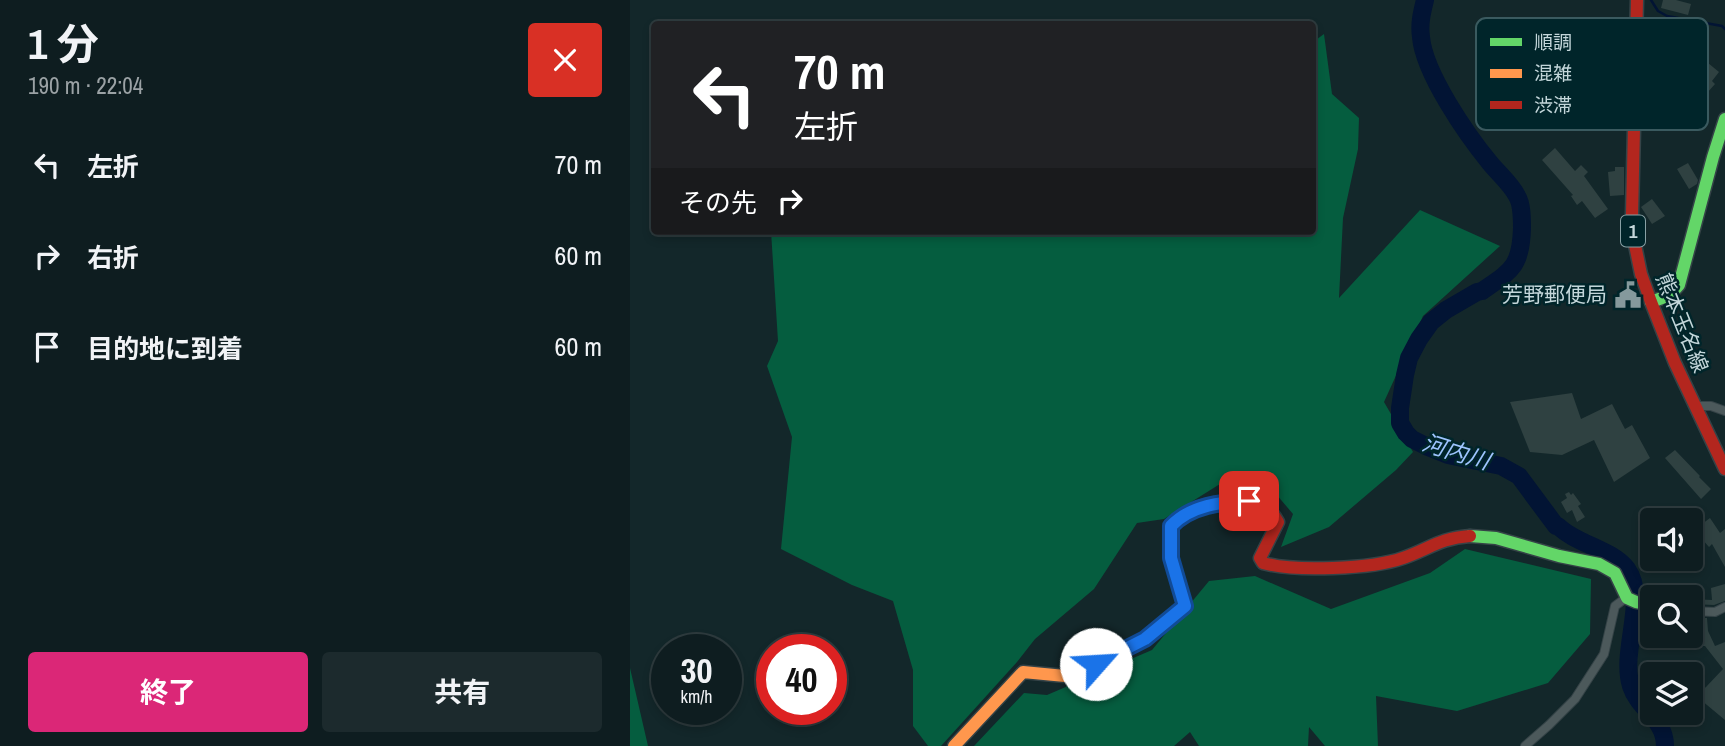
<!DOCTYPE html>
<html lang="ja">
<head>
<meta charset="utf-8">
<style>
	:root { --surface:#0e1d20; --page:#1c2a2d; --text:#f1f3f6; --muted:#9ba2a5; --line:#2e3b3e; --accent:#db2777 }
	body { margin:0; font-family:"Archivo Narrow","Noto Sans JP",sans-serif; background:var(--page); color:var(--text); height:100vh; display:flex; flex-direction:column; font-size:26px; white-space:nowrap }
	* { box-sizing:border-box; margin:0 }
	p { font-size:23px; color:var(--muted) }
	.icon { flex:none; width:38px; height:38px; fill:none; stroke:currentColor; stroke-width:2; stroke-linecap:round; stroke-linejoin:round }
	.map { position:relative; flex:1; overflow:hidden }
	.drawer { display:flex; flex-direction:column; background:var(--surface); width:630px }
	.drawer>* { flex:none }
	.guide { position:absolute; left:21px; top:21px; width:665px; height:214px; border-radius:7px; box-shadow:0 4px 10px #0003,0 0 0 2px var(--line); background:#202124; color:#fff; overflow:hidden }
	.fabs { position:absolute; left:1010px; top:508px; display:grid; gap:14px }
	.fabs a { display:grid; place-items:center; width:63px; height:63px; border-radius:7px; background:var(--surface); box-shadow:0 4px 10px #0003,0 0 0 2px var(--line); font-size:35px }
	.speed { position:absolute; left:21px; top:634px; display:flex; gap:14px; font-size:35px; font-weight:700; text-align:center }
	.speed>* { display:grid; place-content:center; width:91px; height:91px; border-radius:50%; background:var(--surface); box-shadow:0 4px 10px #0003,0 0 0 2px var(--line); line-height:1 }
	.speed small { font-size:18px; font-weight:400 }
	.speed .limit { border:10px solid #d22; background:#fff; color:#111 }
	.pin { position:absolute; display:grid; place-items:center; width:60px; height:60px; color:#fff; margin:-30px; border-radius:14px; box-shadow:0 4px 10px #0006 }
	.me { position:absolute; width:77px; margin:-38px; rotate:64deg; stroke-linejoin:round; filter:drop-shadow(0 0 5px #0008) }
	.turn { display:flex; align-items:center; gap:24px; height:147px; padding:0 28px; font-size:32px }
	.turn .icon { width:91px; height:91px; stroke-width:2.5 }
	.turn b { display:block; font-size:49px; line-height:60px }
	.then { display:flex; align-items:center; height:66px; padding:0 28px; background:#0003; gap:14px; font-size:26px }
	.round { display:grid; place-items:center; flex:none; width:74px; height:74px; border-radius:7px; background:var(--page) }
	.headline { display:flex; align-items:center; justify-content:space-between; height:119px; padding:0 28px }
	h1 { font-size:42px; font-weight:700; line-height:52px }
	.button { display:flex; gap:14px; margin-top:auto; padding:14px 28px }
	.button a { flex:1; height:80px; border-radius:7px; background:var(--accent); color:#fff; font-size:28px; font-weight:700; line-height:80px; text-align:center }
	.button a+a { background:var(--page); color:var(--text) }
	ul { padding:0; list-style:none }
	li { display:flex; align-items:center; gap:21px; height:91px; padding:0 28px }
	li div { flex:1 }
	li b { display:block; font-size:26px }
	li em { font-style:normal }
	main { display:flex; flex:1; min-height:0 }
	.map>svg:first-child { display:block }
	.forest { fill:#055d3f }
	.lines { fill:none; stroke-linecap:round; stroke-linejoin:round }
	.stream { stroke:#021434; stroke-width:2.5 }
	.river { stroke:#021434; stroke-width:18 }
	.building { fill:#2f4141 }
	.street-casing { stroke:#354347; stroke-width:10 }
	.fast-casing { stroke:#354347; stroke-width:15 }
	.slow-casing { stroke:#354347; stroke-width:15 }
	.jam-casing { stroke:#354347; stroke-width:15 }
	.street { stroke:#4c595b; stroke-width:8 }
	.fast { stroke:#63d668; stroke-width:12 }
	.slow { stroke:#ff974d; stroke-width:12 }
	.jam { stroke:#b3261e; stroke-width:12 }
	.route-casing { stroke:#114b97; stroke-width:18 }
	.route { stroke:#1a73e8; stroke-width:12 }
	.labels { text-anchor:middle; stroke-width:5; stroke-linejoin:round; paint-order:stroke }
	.shield { fill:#00252a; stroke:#88a1a5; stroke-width:2 }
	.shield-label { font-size:19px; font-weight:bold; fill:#c3d6da }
	.poi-label { font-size:21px; fill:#c3d6da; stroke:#00252a; text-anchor:end }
	.street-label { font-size:21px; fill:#c3d6da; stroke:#00252a }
	.water-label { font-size:23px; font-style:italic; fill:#9ec4fe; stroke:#00252a }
	.key { fill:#00252a; stroke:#3a5a5f; stroke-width:2 }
	.key-label { font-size:19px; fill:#c3d6da }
</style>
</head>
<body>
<main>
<section class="drawer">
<div class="headline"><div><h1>1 分</h1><p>190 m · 22:04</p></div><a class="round" style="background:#d93025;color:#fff"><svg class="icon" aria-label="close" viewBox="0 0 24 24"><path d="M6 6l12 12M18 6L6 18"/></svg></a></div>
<ul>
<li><svg class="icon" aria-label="left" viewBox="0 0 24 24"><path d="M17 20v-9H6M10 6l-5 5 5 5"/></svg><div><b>左折</b></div><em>70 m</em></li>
<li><svg class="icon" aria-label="right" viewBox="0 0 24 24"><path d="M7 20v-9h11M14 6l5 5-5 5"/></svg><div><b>右折</b></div><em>60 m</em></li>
<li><svg class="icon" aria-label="arrive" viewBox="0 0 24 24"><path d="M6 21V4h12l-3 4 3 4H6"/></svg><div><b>目的地に到着</b></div><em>60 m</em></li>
</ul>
<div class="button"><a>終了</a><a>共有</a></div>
</section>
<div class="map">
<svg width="1095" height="746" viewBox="0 0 1095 746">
	<rect width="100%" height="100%" fill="#13272a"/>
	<g class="forest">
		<path d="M694,34L702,94L729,118L728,149L713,218L709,298L790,210L870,246L793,316L754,402L783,452L766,470L699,527L651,547L663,514L640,487L590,484L534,519L507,523L464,589L405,639L387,662L311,746H298L283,726V670L263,601L222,585L151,549L162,437L137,366L148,341L141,231H682L683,42Z"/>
		<path d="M835,549L961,579L960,634L918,683L827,711L746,696L748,746H695L679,727L678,746H569L560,732L544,746H344L394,693L417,695L522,650L579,581L625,576L701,609L800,573Z"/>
		<path d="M0,668L18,746H0Z"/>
	</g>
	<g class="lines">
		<path class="stream" d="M1021,0L1028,11L1037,16L1092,26L1095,29"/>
		<path class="river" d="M795,0C792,12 789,24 791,37C794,73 837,135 860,163C869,174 881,184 887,196C892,204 892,219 892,228C891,267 881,271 852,291L847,292L816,310L801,322L789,339L779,358L775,375L770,408V423L776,433L782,439L798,447L818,455L871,466L889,476L926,526H928C946,544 982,549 997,569C1018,598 990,651 1001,686C1009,711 1035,718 1035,746"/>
	</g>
	<g class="building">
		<path d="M1033,0H1046L1061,4L1058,15L1031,8Z"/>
		<path d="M1050,40L1089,72L1082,81L1085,84L1077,93L1072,89L1055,110L1041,98L1060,74L1037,55Z"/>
		<path d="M925,148L945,171L951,165L958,172L954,176L978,209L965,218L952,201L947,205L941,196L943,195L912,160Z"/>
		<path d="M1058,163L1068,180L1067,184L1059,189L1047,169Z"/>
		<path d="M985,167H994V195L980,196L978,172L985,171Z"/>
		<path d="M1022,199L1035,216L1022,224L1011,207Z"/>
		<path d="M942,393L951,419L982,404L995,429L1002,425L1020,458L984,482L964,440L932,455L900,452L880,402Z"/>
		<path d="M1045,450L1070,476L1069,477L1081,489L1071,499L1035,458Z"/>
		<path d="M939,492L941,495L943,493L951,504L948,506L955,517L947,522L942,510L937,513L931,502L937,498L935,494Z"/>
		<path d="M1080,518L1090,533L1095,529V567L1082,544L1079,547L1064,530Z"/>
		<path d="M1095,584V601L1084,605L1061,604V599L1082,600L1081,588Z"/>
		<path d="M1062,618H1077L1078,631L1085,646L1095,642V720L1065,695L1076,687L1093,669L1075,646H1073L1069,632L1060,633Z"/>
	</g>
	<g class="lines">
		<defs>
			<g id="street">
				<path d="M1065,406H1081L1095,411"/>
				<path d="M1060,611L1085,612L1095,607"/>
				<path d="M895,746L919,725L945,699L974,654L985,606L997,597"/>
			</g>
			<g id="fast">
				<path d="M1021,302L1040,295L1049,285L1083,157L1095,119"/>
				<path d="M840,536L866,538L929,556L969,564L985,573L997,598L1006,602L1022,605"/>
			</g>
			<path id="slow" d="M324,746L393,672L435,676L466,664L515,639L555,606L541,558V526C561,505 586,501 614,501"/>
			<g id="jam">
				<path d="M1007,0L1002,214L1005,245L1011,274L1021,302L1045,363L1095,469"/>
				<path d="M614,501C631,502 640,507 648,522L630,558L633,563C664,572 742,569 773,558C799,549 810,538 840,536"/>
			</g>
		</defs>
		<use href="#street" class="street-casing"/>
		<use href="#fast" class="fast-casing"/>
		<use href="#slow" class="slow-casing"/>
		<use href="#jam" class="jam-casing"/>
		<use href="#street" class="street"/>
		<use href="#fast" class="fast"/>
		<use href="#slow" class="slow"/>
		<use href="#jam" class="jam"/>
	</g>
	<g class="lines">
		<defs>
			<path id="route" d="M466,664L515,639L555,606L541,558V526C561,505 591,502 619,501"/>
		</defs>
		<use href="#route" class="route-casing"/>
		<use href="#route" class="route"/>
	</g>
	<defs>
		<symbol id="civic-bare" viewBox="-9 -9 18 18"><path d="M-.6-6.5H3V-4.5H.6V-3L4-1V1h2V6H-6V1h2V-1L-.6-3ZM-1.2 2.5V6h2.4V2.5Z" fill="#85999c" stroke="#00252a" stroke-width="2.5" paint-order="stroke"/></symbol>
	</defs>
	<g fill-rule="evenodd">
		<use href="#civic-bare" x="979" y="276" width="38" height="38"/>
	</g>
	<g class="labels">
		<rect class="shield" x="991" y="215.5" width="24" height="31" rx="5"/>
		<g class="shield-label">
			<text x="1003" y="238">1</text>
		</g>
		<g class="poi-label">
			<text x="977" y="302">芳野郵便局</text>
		</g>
		<g class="street-label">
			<text transform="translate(1052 323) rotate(68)" y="7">熊本玉名線</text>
		</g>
		<g class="water-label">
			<text transform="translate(826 452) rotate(17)" y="8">河内川</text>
		</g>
	</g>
	<rect x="846" y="18" width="232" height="112" rx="10" class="key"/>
	<rect x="860" y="38" width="32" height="8" fill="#63d668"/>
	<rect x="860" y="69" width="32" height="9" fill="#ff974d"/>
	<rect x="860" y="101" width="32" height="8" fill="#b3261e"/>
	<g class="key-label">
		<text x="904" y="49">順調</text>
		<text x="904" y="80">混雑</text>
		<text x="904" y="112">渋滞</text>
	</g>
</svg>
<div class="fabs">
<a><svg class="icon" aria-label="sound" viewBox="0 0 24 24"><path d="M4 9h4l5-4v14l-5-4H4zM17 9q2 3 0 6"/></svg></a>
<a><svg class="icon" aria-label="search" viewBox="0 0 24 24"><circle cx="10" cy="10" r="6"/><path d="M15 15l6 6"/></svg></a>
<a><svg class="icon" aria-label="layers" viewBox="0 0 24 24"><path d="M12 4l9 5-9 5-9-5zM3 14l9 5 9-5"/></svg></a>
</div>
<div class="speed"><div>30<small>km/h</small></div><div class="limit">40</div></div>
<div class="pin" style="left:619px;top:501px;background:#d93025"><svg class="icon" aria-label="arrive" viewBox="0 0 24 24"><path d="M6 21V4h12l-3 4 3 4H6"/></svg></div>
<svg class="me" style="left:466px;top:664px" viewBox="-20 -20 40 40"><circle r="19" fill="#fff"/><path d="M0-13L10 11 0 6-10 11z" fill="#1a73e8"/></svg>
<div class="guide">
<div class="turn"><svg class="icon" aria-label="left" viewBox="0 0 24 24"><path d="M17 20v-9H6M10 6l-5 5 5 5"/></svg><div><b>70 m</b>左折</div></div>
<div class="then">その先<svg class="icon" aria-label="right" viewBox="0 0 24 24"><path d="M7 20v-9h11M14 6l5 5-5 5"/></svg></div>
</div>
</div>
</main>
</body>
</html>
